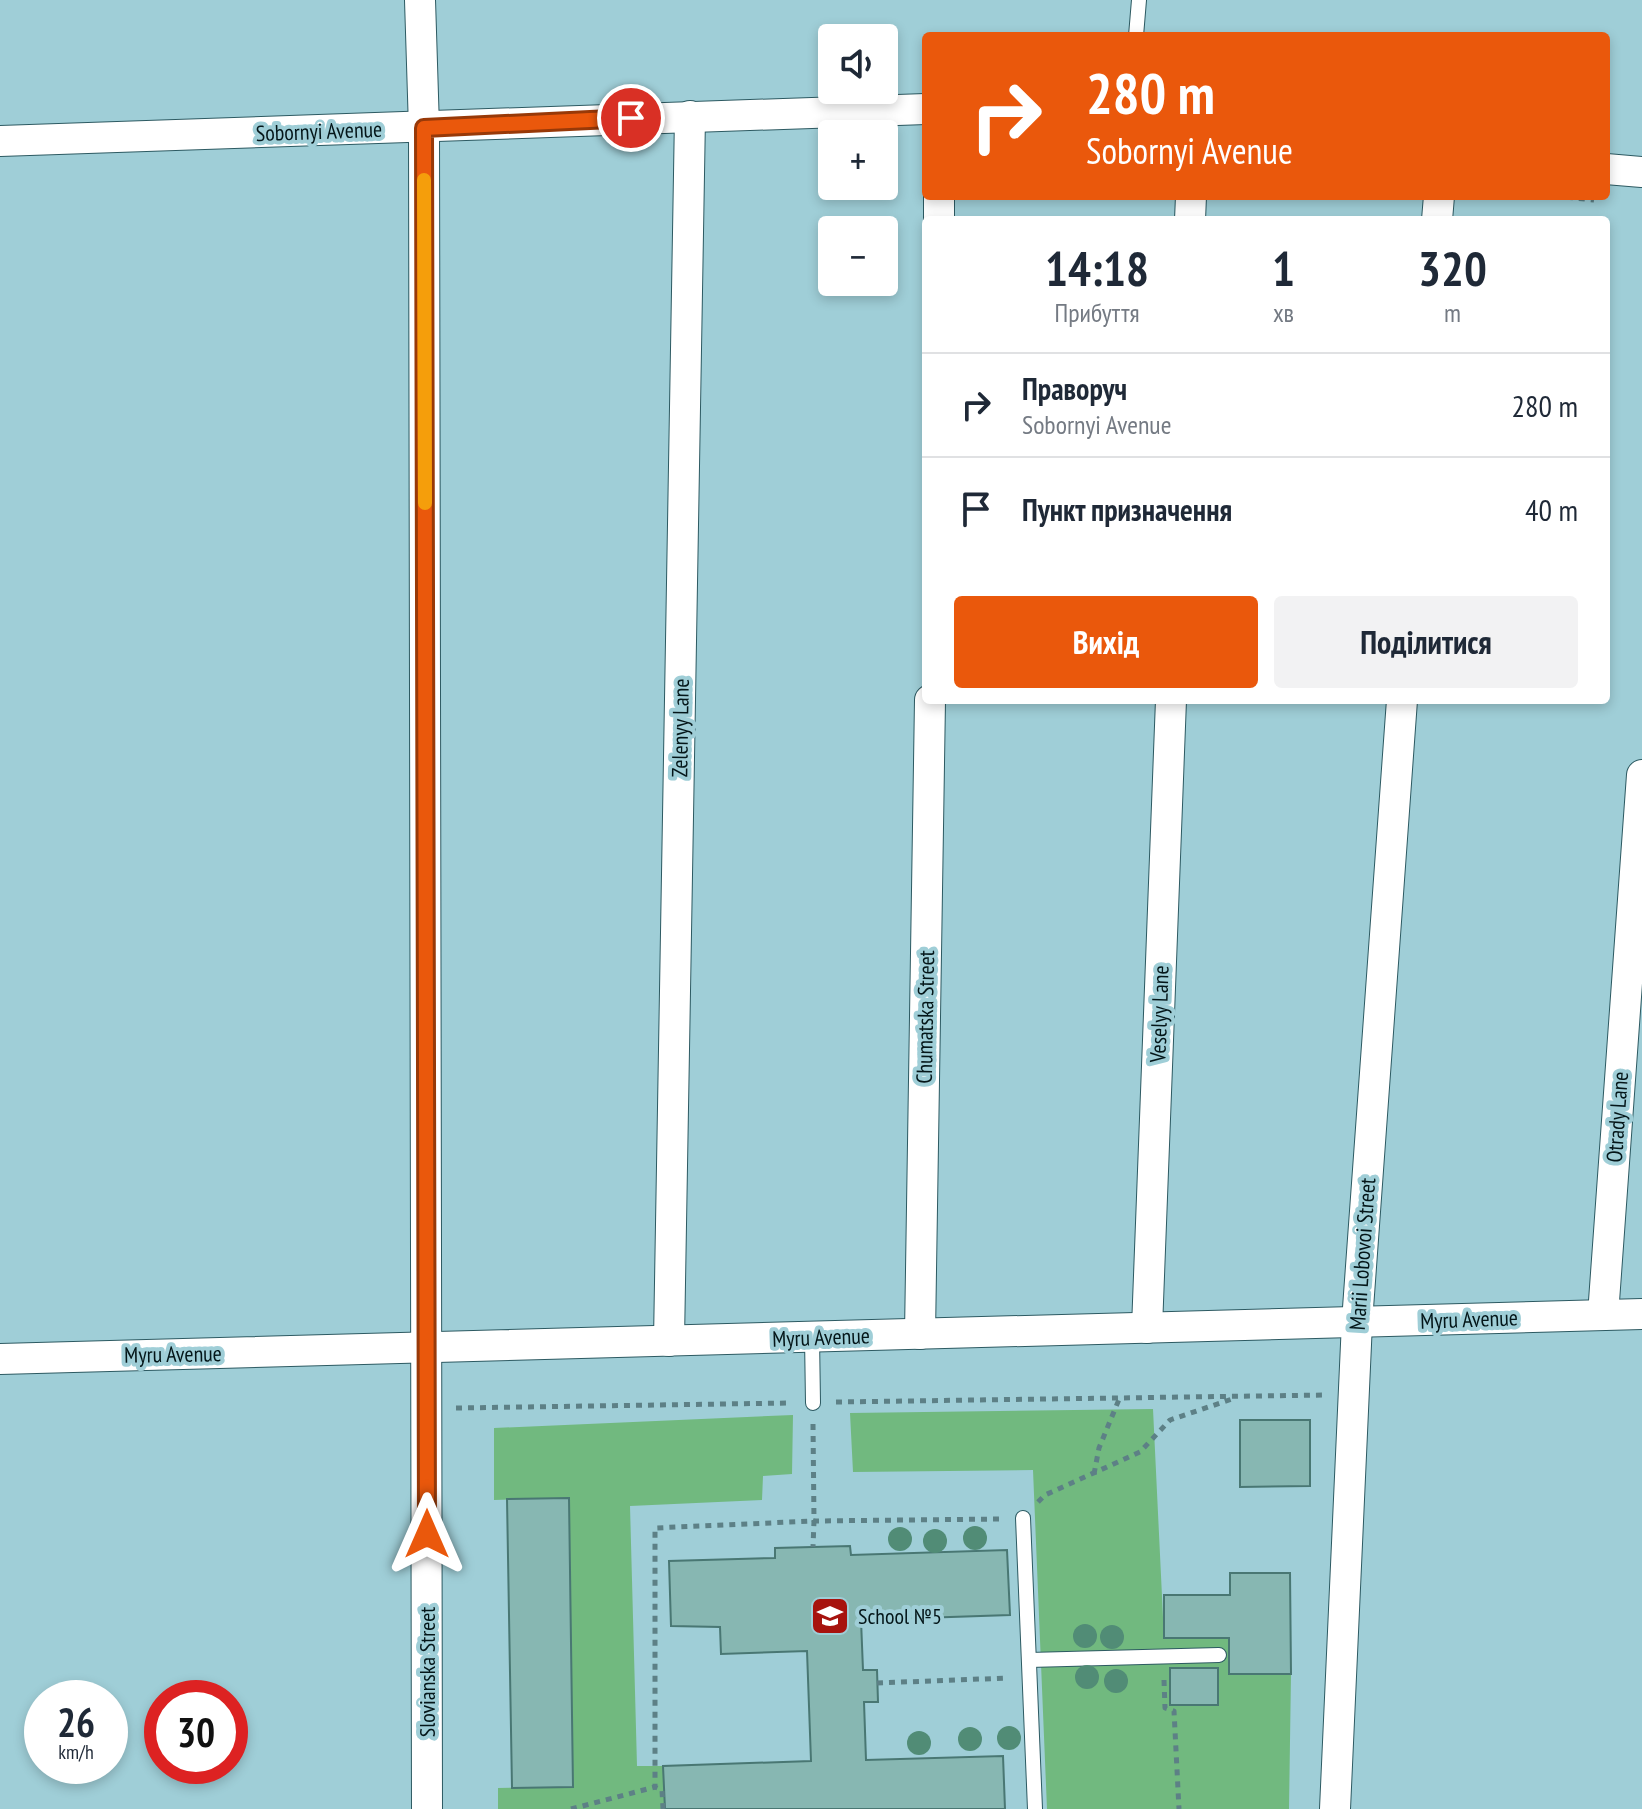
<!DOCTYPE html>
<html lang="uk">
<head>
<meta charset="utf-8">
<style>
	:root { --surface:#fff; --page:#f2f2f3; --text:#1f2937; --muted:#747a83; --line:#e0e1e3; --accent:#ea580c }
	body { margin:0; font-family:"PT Sans Narrow",sans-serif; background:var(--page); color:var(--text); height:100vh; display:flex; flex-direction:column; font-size:30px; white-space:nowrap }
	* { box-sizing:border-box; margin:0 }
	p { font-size:26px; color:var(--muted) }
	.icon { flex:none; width:44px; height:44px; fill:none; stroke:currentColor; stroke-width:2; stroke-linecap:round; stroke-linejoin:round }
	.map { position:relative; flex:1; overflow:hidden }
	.panel { position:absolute; left:922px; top:216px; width:688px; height:488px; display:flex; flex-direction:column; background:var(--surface); border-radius:8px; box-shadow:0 4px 12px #0003 }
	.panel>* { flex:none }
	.banner { position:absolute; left:922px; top:32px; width:688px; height:168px; border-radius:8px; box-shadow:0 4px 12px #0003; background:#ea580c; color:#fff; overflow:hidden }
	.tools { position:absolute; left:818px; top:24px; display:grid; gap:16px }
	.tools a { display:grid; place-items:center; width:80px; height:80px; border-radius:8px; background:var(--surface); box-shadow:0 4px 12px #0003; font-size:40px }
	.speed { position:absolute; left:24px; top:1680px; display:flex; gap:16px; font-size:40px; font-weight:700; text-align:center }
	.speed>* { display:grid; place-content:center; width:104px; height:104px; border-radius:50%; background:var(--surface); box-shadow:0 4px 12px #0003; line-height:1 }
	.speed small { font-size:20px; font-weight:400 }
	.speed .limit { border:12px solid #d22; background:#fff; color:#111 }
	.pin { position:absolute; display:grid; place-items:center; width:68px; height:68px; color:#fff; margin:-34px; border:4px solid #fff; border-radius:50%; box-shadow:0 2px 8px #0007 }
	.me { position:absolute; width:88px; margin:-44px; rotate:0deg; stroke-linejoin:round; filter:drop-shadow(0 0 6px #0008) }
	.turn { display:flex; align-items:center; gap:28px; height:168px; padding:0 32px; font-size:36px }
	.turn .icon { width:104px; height:104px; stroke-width:2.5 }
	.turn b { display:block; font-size:56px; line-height:68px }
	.eta { display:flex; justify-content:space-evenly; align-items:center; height:136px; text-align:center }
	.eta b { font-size:48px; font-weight:600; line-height:56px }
	.primary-button { display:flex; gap:16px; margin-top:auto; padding:16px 32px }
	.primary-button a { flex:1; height:92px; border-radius:8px; background:var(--accent); color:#fff; font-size:32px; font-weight:600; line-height:92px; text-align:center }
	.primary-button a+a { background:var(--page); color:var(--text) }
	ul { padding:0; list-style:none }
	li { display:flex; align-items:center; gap:24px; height:104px; padding:0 32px; border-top:2px solid var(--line) }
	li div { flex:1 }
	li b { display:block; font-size:30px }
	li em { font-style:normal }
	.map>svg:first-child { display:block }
	.green { fill:#71b97f }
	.building { fill:#87b7b2; stroke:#497773; stroke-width:2 }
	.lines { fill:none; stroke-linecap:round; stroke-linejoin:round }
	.service-casing { stroke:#2d5a62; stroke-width:16 }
	.minor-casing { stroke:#2d5a62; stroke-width:32 }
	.path { stroke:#5d8086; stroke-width:5; stroke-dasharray:6 6; stroke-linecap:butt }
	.service { stroke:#fff; stroke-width:14 }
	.minor { stroke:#fff; stroke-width:30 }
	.tree { fill:#518c76 }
	.route-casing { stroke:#983908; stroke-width:20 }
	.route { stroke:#ea580c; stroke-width:14 }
	.slow { stroke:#f59e0b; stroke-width:14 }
	.labels { text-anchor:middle; stroke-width:8; stroke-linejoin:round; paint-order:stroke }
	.street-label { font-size:22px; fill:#041619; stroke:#9fced7 }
	.poi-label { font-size:22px; fill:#041619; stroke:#9fced7; text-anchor:start }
</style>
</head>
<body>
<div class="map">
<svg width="1642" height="1809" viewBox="0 0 1642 1809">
	<rect width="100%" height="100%" fill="#9fced7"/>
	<g class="green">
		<path d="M1153,1409L1164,1638H1229V1674H1291L1289,1809H1047L1033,1470L853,1472L850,1413Z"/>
		<path d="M793,1415L792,1474L763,1476L762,1500L630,1506L637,1766H663L665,1809H498V1788L573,1787L568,1498L494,1500V1428Z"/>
	</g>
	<g class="building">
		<path d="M1240,1420H1310V1486L1240,1487Z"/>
		<path d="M569,1498L573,1787L512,1788L507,1499Z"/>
		<path d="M850,1546L851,1555L1007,1550L1010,1615L861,1620L863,1670H877L878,1702H864L866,1760L1003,1756L1005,1809H665L663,1766L811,1761L807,1651L721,1654L720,1627L671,1626L669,1561L775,1558V1548Z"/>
		<path d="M1230,1573H1290L1291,1674H1229V1638H1164V1595H1230Z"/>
		<rect x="1170" y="1668" width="48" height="37"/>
	</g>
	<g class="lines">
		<defs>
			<g id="service">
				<path d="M1136,36L1139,0"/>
				<path d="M812,1337L813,1403"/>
				<path d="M1023,1518L1035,1809"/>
				<path d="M1029,1660L1219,1655"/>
			</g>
			<g id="minor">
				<path d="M420,0L424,128L427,1809"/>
				<path d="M0,141L926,109"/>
				<path d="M1606,169L1642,172"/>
				<path d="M939,220V196"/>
				<path d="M1190,220L1191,196"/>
				<path d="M1437,220L1439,196"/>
				<path d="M1603,1315L1642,775"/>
				<path d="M1147,1328L1171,700"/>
				<path d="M920,1334L930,700"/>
				<path d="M669,1341L690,116"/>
				<path d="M0,1359L1642,1314"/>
				<path d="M1335,1809L1357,1322L1402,700"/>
			</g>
		</defs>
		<use href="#service" class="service-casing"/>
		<use href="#minor" class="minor-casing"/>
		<g class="path">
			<path d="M1555,196L1594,200"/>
			<path d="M836,1402L1326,1395"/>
			<path d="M456,1408L790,1403"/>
			<path d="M813,1424L814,1521L1000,1519"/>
			<path d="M1094,1474L1099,1448L1120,1397"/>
			<path d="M1038,1502L1045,1495L1140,1452L1170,1420L1235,1398"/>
			<path d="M1164,1680L1165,1708L1174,1711L1179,1809"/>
			<path d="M877,1683L1008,1678"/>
			<path d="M571,1809L655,1787"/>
			<path d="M663,1809L662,1790L655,1787V1528L814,1521L813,1547"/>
		</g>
		<use href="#service" class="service"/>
		<use href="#minor" class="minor"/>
	</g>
	<g class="tree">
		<circle cx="975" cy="1538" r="12"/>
		<circle cx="900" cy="1539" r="12"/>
		<circle cx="935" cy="1541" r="12"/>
		<circle cx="1085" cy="1636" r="12"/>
		<circle cx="1112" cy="1637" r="12"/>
		<circle cx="1087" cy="1677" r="12"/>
		<circle cx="1116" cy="1681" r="12"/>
		<circle cx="1009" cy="1738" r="12"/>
		<circle cx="970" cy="1739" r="12"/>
		<circle cx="919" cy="1743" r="12"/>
	</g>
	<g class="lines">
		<defs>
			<path id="route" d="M427,1534L424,128L631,118"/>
		</defs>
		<use href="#route" class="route-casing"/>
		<use href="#route" class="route"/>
		<path class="slow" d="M424,180L425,503"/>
	</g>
	<defs>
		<symbol id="school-square" viewBox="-11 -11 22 22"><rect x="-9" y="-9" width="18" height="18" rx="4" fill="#a7130e" stroke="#9fced7"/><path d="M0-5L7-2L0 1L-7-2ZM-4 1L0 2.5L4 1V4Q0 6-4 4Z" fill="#fff"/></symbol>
	</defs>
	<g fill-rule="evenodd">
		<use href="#school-square" x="808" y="1594" width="44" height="44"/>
	</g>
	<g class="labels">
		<g class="street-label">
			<text transform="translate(319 131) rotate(-2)" y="8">Sobornyi Avenue</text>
			<text transform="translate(680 728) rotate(-89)" y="8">Zelenyy Lane</text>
			<text transform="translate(1159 1014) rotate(-88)" y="8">Veselyy Lane</text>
			<text transform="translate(925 1017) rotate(-89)" y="8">Chumatska Street</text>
			<text transform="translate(1617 1117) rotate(-86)" y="8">Otrady Lane</text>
			<text transform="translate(1362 1254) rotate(-86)" y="8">Marii Lobovoi Street</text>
			<text transform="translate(1469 1319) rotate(-2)" y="8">Myru Avenue</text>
			<text transform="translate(821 1337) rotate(-2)" y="8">Myru Avenue</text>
			<text transform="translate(173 1354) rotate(-1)" y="8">Myru Avenue</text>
			<text transform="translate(427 1672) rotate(-90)" y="8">Slovianska Street</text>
		</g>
		<g class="poi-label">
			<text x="858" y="1624">School №5</text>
		</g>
	</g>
</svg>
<div class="tools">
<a><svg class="icon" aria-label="sound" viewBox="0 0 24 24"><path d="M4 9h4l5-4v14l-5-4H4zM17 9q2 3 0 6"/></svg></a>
<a>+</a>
<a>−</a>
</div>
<div class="speed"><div>26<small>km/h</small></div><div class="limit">30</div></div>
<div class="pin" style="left:631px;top:118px;background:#d93025"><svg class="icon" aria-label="arrive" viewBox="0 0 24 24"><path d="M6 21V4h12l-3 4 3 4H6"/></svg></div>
<svg class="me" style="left:427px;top:1534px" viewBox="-20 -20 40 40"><path d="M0-17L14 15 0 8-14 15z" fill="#ea580c" stroke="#fff" stroke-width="4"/></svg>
<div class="banner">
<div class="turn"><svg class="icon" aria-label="right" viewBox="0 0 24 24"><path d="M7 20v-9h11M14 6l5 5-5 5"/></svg><div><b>280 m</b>Sobornyi Avenue</div></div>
</div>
<section class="panel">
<div class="eta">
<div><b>14:18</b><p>Прибуття</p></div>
<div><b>1</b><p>хв</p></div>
<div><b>320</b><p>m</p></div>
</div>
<ul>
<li><svg class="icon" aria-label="right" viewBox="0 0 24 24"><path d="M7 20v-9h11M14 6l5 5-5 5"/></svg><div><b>Праворуч</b><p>Sobornyi Avenue</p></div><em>280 m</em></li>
<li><svg class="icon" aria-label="arrive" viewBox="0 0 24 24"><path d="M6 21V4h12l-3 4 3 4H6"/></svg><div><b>Пункт призначення</b></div><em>40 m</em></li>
</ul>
<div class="primary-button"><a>Вихід</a><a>Поділитися</a></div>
</section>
</div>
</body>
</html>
